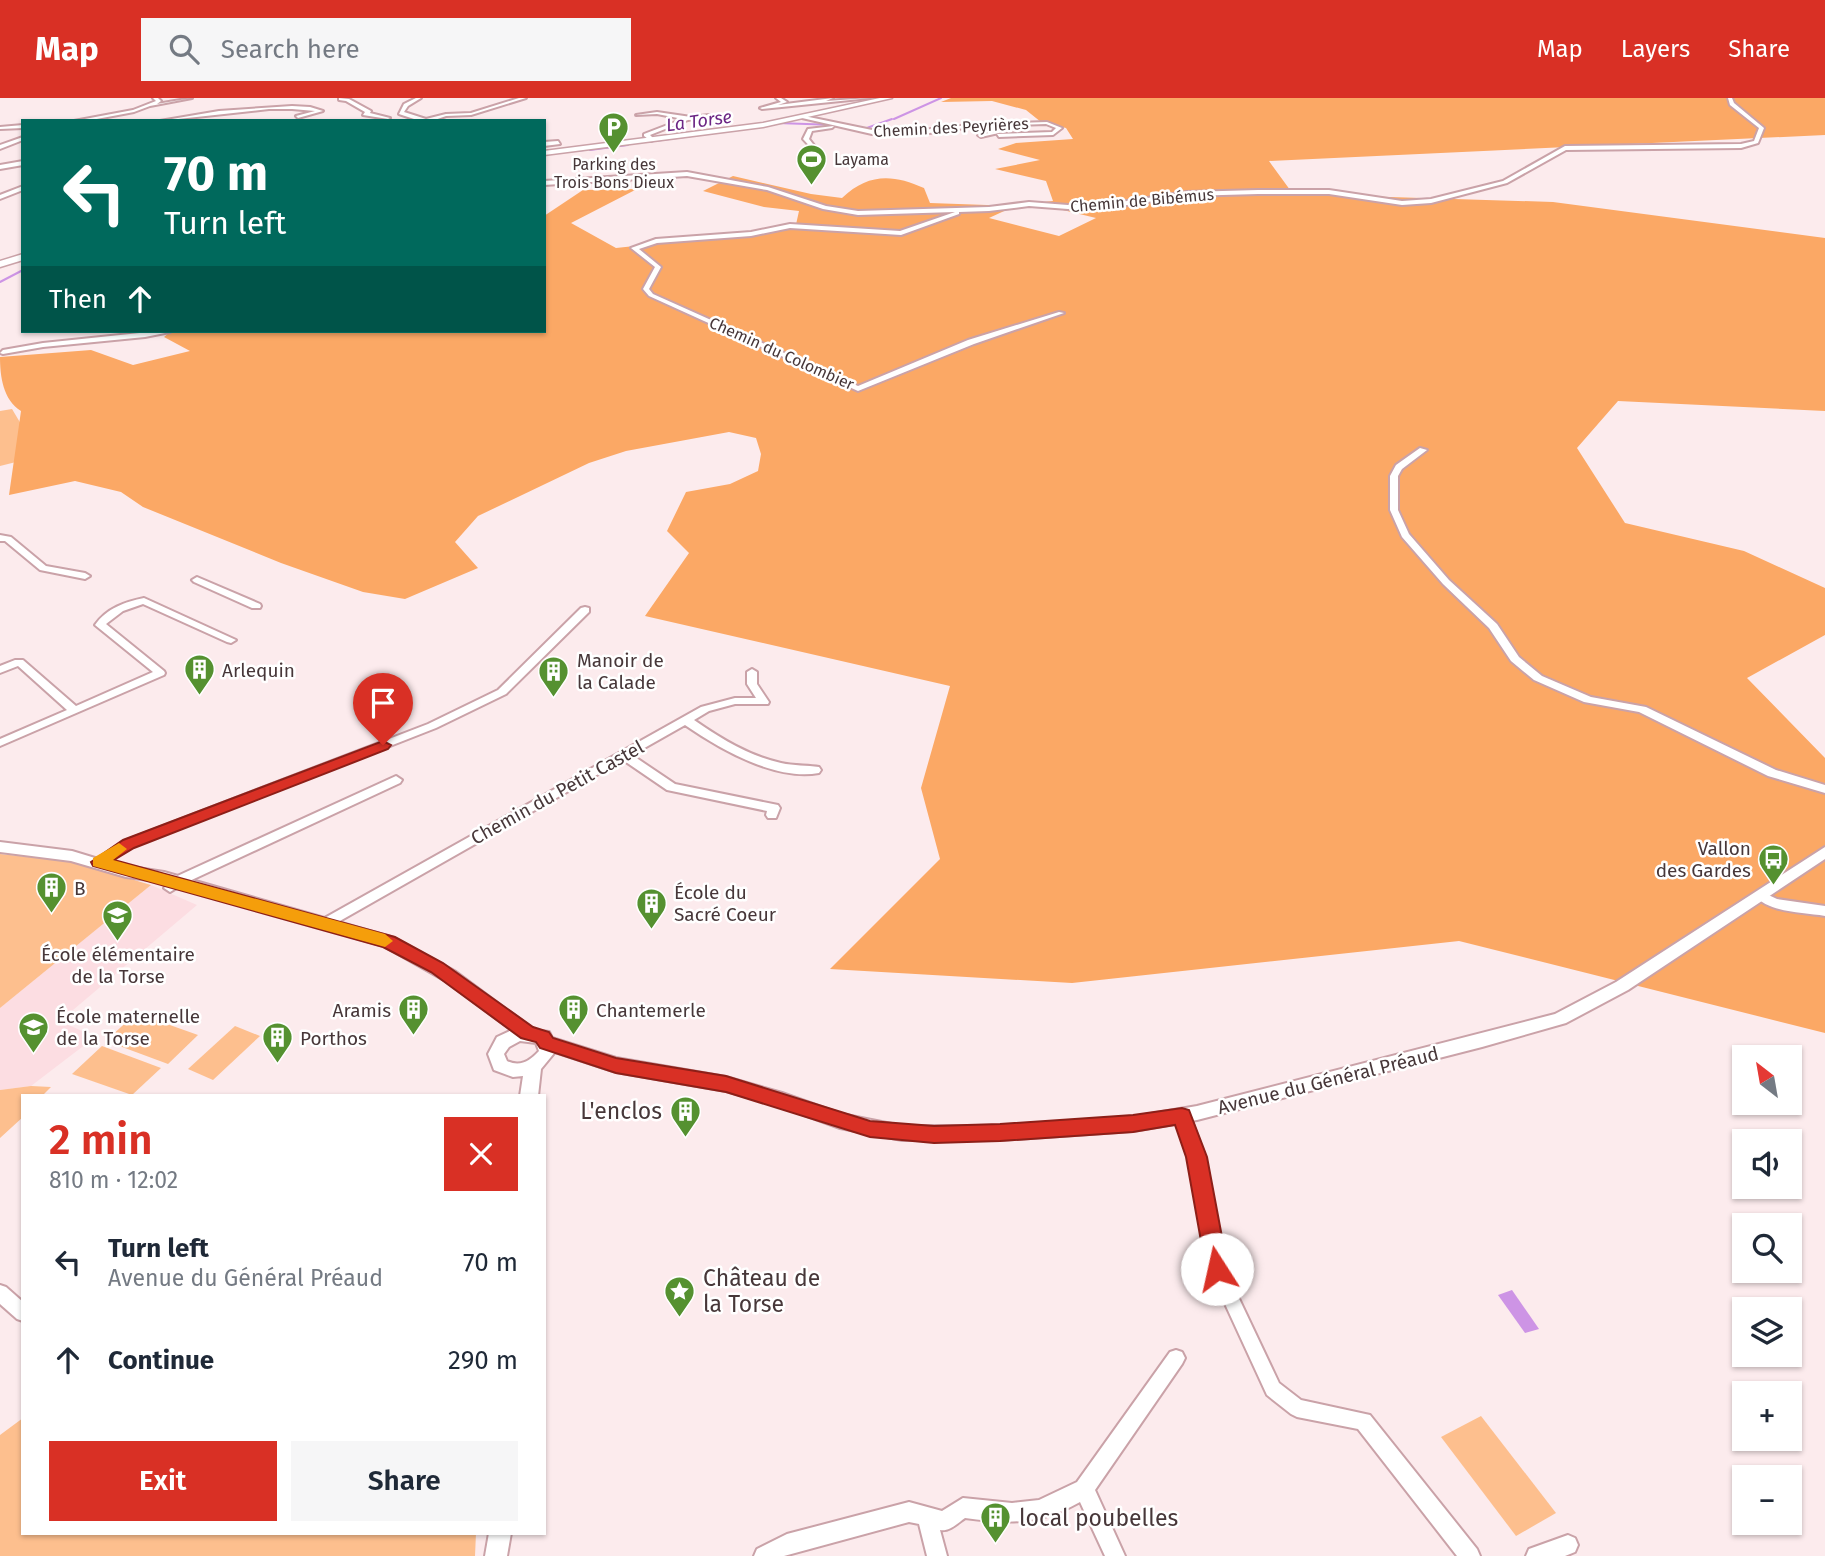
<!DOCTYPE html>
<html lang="en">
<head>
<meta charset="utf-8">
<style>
	:root { --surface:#fff; --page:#f6f6f7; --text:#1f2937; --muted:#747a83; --accent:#d93025 }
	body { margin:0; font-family:"Fira Sans",sans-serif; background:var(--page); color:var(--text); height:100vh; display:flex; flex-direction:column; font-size:26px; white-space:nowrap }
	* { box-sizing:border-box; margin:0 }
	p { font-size:23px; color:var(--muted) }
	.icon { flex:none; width:38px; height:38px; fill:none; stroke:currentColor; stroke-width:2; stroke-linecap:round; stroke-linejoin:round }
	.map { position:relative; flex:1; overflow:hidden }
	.details { position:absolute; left:21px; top:996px; width:525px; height:441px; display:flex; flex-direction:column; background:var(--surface); border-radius:0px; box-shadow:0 2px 5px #0004 }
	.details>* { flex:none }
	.guide { position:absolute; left:21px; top:21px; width:525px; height:214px; border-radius:0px; box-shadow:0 2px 5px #0004; background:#00695c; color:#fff; overflow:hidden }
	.needle { width:46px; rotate:329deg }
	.fabs { position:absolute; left:1732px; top:947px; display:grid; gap:14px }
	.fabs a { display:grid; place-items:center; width:70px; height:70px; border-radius:0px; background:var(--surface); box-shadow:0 2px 5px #0004; font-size:35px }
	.pin { position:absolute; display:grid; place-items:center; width:60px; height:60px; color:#fff; margin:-72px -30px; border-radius:50% 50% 50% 0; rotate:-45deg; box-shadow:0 0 7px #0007 }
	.pin .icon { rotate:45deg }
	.me { position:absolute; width:77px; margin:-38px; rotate:350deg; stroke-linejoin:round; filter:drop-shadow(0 0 5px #0008) }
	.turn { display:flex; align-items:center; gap:24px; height:147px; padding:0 28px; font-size:32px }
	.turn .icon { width:91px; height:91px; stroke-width:2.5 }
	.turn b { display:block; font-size:49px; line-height:60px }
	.then { display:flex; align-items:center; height:66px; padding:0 28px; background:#0003; gap:14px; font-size:26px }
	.round { display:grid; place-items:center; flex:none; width:74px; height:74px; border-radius:0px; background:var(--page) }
	.summary { display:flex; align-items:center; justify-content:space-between; height:119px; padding:0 28px }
	h1 { font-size:42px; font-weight:600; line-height:52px; color:var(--accent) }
	.cta { display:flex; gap:14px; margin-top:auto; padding:14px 28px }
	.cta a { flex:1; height:80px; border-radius:0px; background:var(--accent); color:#fff; font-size:28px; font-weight:600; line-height:80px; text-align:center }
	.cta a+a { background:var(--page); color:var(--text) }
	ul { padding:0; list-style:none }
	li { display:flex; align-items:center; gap:21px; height:98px; padding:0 28px }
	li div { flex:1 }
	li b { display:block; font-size:26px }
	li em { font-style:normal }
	header { display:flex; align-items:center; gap:42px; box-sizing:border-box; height:98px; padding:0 35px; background:var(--accent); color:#fff }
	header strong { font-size:33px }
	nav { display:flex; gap:38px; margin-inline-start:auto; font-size:24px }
	.search { width:490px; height:63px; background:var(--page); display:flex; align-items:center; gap:18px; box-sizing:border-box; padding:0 24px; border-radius:0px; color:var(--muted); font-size:26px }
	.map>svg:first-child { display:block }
	.built { fill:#fcdde2 }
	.green { fill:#fdbf8e }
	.forest { fill:#fba865 }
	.water { fill:#cd94e5 }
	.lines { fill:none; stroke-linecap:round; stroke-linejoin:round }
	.stream { stroke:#cd94e5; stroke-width:2 }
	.minor-casing { stroke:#caa2a8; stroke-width:4 }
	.tertiary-casing { stroke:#caa2a8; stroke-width:4 }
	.secondary-casing { stroke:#caa2a8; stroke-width:3 }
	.minor { fill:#fff; fill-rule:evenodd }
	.tertiary { fill:#fff; fill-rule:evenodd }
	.secondary { fill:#fff; fill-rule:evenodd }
	.route { fill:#d93025; stroke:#8d1f18; stroke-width:2 }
	.slow { fill:#f59e0b }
	.labels { text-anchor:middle; stroke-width:5; stroke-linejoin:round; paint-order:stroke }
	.far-street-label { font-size:16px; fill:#473739; stroke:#fff }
	.far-poi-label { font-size:16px; fill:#473739; stroke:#fff; text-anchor:start }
	.far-water-label { font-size:18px; font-style:italic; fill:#6c2584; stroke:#fff }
	.poi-label { font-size:19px; fill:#473739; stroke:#fff; text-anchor:start }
	.street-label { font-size:19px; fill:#473739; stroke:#fff }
	.near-poi-label { font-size:23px; fill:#473739; stroke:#fff; text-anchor:start }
</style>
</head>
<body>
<header>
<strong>Map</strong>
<div class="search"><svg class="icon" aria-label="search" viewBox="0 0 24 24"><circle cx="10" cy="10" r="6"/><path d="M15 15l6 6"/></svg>Search here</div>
<nav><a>Map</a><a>Layers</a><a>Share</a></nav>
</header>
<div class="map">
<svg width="1825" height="1458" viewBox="0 0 1825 1458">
	<rect width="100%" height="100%" fill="#fcebed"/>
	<path class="built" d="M151,787L197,807L60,923L95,939L31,988L0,992V910Z"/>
	<g class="green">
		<path d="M12,311L40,358L0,368V313Z"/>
		<path d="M0,756L70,763L151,787L0,910Z"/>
		<path d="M136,915L198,937L168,966L106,943Z"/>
		<path d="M235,928L260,938L213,982L188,971Z"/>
		<path d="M102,948L161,970L132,997L72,976Z"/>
		<path d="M31,988L51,989L43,997L23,998V1019L0,1040V992Z"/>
		<path d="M1481,1318L1556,1415L1516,1438L1441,1339Z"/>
		<path d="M23,1320V1435H476L475,1458H0V1337Z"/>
	</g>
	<path class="forest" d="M951,0H1825V37L1269,63L1293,96L1553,104L1825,140V313L1618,303L1577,350L1625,425L1744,453L1825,490V537L1747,580L1825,660V935L1459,843L1072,885L830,871L940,761L921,690L950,588L645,518L689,455L667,433L686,394L730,386L758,373L761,356L756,340L729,334L626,353L589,365L478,418L455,444L478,470L405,501L363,494L281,465L143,409L121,394L75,383L9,397L21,313C3,302 0,278 0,259L91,252L133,267L190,253L164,239L171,233H544V118L583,92L637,91L571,125L616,150L795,131L799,113L764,109L703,93L733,78L811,96L842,100C868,75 893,76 924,90L930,105L1015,108L989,120L1059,138L1096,120L1034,105L1053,103L1046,83L995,71L1040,62L998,51L1016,45L1073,41L1066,30L1041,24L1026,12L992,3L941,4Z"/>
	<path class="water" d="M1512,1192L1539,1231L1525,1235L1498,1197Z"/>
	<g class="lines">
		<g class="stream">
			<path d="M894,21L941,0"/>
			<path d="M777,25L836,27"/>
			<path d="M864,31L892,21"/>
			<path d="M647,44L707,36"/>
			<path d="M590,52L628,47"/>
			<path d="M565,54L584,52"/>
			<path d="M0,184L23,172"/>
		</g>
		<defs>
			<g id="minor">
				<path d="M153,0H158L161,3L157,6L192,0L150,8L134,14L86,23H74L133,12L156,3Z"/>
				<path d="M339,0L349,1L371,13L370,15L390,20L388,21L363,17L365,14L346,3L339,2Z"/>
				<path d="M416,0H421L408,8L404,14L426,21L446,16L471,15L519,0H526L471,17L446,18L432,23H420L399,16L404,6Z"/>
				<path d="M776,0H781L787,4L778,7L833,0L826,3L870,0L762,11L760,10L781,4Z"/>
				<path d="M1728,0H1732L1734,5L1764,30L1758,45L1741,50L1566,52L1507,85L1431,105L1402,107L1329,96H1258L1187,98L1114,109L1068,111L1029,108L989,113L959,114V116L901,137L790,130L751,138L657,145L639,151L661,169L649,191L653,196L858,288L968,242L1059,214L1064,215L974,246L858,293L649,198L643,191L655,169L631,150L656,141L751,134L790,126L900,133L955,114L858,117L823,111L767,92L687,78L544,87V83L687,74L768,89L826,108L858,113L989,109L1029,104L1068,107L1114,105L1187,94L1258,92H1329L1402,103L1431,101L1503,83L1565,48L1741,46L1754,43L1759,30L1730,7Z"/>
				<path d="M292,8L310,9L323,13L298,20L296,18L315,13L292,11H269L160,23L219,13Z"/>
				<path d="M657,14L691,19L709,17L711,18L688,22L650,37L654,41L651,43L644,38V36L683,21L657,16L636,17Z"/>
				<path d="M804,18L872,32H922L979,26L1047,24L1062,30L1053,37L999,39L997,36L1052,34L1056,30L1046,26L979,28L922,36H872L802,20Z"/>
				<path d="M23,27V30L0,31V29Z"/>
				<path d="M834,28L832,30L812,33L809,41L820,55H816L803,41L808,31Z"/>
				<path d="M1005,32L1003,34L981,39L978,37Z"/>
				<path d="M23,39V42L0,51V47Z"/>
				<path d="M558,43L560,46L544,48V44Z"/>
				<path d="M23,63V67L0,71V67Z"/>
				<path d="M23,88V92L0,101V97Z"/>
				<path d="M159,233L170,234L145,239L43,249L3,256L0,255L3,252L43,245Z"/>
				<path d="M1420,350L1427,352L1402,371L1398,378V412L1409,436L1449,482L1497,526L1519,559L1542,578L1591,599L1646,609L1776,672L1825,687V695L1768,678L1639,614L1584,604L1534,582L1511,563L1489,530L1443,486L1402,439L1390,412V378L1396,367Z"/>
				<path d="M0,437L11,439L46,468L85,475L90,478L85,481L40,472L5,443H0Z"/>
				<path d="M197,479L260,506L261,508L260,510H252L194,484L192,482Z"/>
				<path d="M144,500L236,542L231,545L227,544L143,506L123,513L106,526L164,573L165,575L164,577L0,648V641L67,612L18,568L0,575V568L15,562H23L76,608L153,574L95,527C107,510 125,504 144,500Z"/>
				<path d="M585,509L589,510V514L506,596L436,630L132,749L103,767L99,768L93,764L124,743L428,626L498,592L581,510Z"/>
				<path d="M752,571L757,574V586L769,604L768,606H735L709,613L694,622C720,640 749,658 781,665C794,668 807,667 819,669L821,672L819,675C775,683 720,651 685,627L632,657L675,686L778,707L780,710L776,720H768L766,717L767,713L667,692L623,662L331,828H321L319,825L321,822L701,609L735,600H756L747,586V574Z"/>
				<path d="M396,678L402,682L400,685L183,786L170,794L164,790L173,780Z"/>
				<path d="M1760,793L1777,801L1825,808V818C1802,814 1769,815 1754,797Z"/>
				<path d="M1182,1012L1187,1014L1190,1018L1205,1059L1225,1171L1279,1285L1301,1302L1370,1317L1477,1451L1480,1458H1457L1358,1331L1297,1319L1291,1316L1267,1297L1209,1171L1189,1059L1174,1018L1177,1014Z"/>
				<path d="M0,1187L6,1189L23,1204V1223L17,1221L0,1206Z"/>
				<path d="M1176,1252L1182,1254L1185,1260L1182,1266L1095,1392L1125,1458H1105L1080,1404C1040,1427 1009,1426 965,1420C958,1425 949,1434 940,1432L947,1458H927L919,1426L909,1424L784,1458H754L757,1451L787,1436L909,1404L942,1413L963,1400L1012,1405L1039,1402L1077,1384L1170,1254Z"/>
				<path d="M1568,1437L1575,1440L1578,1447L1575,1454L1565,1458H1526L1529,1451Z"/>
			</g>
			<g id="tertiary">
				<path d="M0,744L72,753L118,767L164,774L394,840L456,874L534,932L549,934L552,940L616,960L726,979L782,995L841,1016L902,1028H1000L1133,1019L1197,1008L1555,916L1616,884L1825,749V761L1628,892L1566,925L1482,949L1197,1022L1133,1033L1000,1042H902L840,1030L780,1008L726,993L616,974L555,954L541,971L538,998H520L523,978L513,979L494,972L488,956L497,939L512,932L444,882L384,848L164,784L126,779L71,763L0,754ZM520,943L536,945L539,953C530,963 520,969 507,963L504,956L509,949Z"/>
				<path d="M489,1435H511L507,1458H485Z"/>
			</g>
			<g id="secondary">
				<path d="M880,0H892L763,29L544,57V53L763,25Z"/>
				<path d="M23,156V162L0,169V163Z"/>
			</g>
		</defs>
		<use href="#minor" class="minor-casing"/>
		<use href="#tertiary" class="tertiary-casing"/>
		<use href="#secondary" class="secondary-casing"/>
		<use href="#minor" class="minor"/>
		<use href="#tertiary" class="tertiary"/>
		<use href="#secondary" class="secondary"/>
	</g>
	<path class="route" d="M383,643L391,647L388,651L134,750L114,762L395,839L443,865L533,929L549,934L553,940L616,960L726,978L870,1023L934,1028L1000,1026L1133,1017L1182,1010L1189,1012L1207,1059L1228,1171L1225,1178L1217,1181L1209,1178L1206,1171L1186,1059L1175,1027L1133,1034L1000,1043L934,1045L870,1039L726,994L616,975L540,950L536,944L521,940L431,874L383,849L93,768L91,764L123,742Z"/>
	<path class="slow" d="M119,745L127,751L113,762L385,836L393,843L385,849L93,768V760Z"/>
	<defs>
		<symbol id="parking-pin" viewBox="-11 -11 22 30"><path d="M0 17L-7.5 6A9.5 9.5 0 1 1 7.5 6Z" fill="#559130" stroke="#fff"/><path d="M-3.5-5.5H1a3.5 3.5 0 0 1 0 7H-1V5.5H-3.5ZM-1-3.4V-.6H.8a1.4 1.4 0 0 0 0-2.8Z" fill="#fff"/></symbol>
		<symbol id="stadium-pin" viewBox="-11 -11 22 30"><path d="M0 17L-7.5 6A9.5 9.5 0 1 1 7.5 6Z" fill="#559130" stroke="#fff"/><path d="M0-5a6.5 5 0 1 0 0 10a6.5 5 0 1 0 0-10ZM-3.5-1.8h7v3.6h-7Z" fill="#fff"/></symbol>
		<symbol id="building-pin" viewBox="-11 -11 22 30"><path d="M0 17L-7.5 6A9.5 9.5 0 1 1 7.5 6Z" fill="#559130" stroke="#fff"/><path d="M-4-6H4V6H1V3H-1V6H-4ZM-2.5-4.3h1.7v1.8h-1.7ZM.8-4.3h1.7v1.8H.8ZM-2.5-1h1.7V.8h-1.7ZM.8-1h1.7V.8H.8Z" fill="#fff"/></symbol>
		<symbol id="bus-pin" viewBox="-11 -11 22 30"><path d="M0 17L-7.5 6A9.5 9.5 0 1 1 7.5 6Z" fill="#559130" stroke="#fff"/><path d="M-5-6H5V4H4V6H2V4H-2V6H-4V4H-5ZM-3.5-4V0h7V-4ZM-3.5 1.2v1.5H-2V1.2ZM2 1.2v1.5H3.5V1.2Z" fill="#fff"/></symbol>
		<symbol id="school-pin" viewBox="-11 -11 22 30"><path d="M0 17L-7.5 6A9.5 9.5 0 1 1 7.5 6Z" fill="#559130" stroke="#fff"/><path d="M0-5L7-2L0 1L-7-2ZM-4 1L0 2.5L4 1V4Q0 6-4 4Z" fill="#fff"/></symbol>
		<symbol id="sight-pin" viewBox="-11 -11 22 30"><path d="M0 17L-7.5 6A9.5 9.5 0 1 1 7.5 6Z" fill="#559130" stroke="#fff"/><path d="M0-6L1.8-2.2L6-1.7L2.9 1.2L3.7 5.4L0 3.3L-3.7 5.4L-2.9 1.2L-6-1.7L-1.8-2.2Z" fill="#fff"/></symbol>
	</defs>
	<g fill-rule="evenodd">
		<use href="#parking-pin" x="596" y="12" width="35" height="47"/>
		<use href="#stadium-pin" x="794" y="44" width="35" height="47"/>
		<use href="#building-pin" x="182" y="554" width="35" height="47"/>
		<use href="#building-pin" x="536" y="556" width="35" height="47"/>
		<use href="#bus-pin" x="1756" y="744" width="35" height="47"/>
		<use href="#building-pin" x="34" y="772" width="35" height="47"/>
		<use href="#building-pin" x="634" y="788" width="35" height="47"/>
		<use href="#school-pin" x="100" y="800" width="35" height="47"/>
		<use href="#building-pin" x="396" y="894" width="35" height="47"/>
		<use href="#building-pin" x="556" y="894" width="35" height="47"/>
		<use href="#school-pin" x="16" y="912" width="35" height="47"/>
		<use href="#building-pin" x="260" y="922" width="35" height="47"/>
		<use href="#building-pin" x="668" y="996" width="35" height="47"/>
		<use href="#sight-pin" x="662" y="1176" width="35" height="47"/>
		<use href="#building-pin" x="978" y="1402" width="35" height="47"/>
	</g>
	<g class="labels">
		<g class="far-street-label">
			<text transform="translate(951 29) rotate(-3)" y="6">Chemin des Peyrières</text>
			<text transform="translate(1142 102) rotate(-5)" y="6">Chemin de Bibémus</text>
			<text transform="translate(782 255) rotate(24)" y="6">Chemin du Colombier</text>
		</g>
		<g class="far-poi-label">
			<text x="834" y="67">Layama</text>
			<text x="614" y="72" text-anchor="middle">Parking des<tspan x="614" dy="18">Trois Bons Dieux</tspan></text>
		</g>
		<g class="far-water-label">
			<text transform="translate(699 23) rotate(-8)" y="6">La Torse</text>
		</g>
		<g class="poi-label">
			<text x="577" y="569">Manoir de<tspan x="577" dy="22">la Calade</tspan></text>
			<text x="222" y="579">Arlequin</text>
			<text x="1751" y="757" text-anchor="end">Vallon<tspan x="1751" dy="22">des Gardes</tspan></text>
			<text x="74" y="797">B</text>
			<text x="674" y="801">École du<tspan x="674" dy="22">Sacré Coeur</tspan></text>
			<text x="118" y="863" text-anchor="middle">École élémentaire<tspan x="118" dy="22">de la Torse</tspan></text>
			<text x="391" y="919" text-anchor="end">Aramis</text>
			<text x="596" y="919">Chantemerle</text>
			<text x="56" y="925">École maternelle<tspan x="56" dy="22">de la Torse</tspan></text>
			<text x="300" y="947">Porthos</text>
		</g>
		<g class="street-label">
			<text transform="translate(557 694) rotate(-29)" y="7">Chemin du Petit Castel</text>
			<text transform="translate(1328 982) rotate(-14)" y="7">Avenue du Général Préaud</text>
		</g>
		<g class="near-poi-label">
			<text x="662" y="1021" text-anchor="end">L'enclos</text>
			<text x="703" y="1188">Château de<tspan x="703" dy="26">la Torse</tspan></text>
			<text x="1019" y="1428">local poubelles</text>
		</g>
	</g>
</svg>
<div class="fabs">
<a><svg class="needle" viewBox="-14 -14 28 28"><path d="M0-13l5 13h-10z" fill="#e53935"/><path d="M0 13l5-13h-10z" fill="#747a83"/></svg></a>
<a><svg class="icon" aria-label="sound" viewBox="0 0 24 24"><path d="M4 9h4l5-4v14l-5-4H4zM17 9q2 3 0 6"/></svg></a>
<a><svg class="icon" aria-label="search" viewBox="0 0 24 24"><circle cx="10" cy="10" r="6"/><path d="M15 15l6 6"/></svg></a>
<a><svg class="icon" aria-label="layers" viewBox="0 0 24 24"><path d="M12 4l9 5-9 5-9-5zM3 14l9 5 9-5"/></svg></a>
<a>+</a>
<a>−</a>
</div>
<div class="pin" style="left:383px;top:647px;background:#d93025"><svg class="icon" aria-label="arrive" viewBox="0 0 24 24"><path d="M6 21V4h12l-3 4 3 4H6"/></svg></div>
<svg class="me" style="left:1217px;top:1171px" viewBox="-20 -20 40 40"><circle r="19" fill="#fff"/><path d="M0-13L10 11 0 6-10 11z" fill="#d93025"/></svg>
<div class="guide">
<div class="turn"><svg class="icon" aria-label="left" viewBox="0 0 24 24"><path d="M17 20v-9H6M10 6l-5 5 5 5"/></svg><div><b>70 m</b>Turn left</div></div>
<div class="then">Then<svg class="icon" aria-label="ahead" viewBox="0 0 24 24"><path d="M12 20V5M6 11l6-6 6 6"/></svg></div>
</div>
<section class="details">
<div class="summary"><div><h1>2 min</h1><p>810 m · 12:02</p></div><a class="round" style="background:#d93025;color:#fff"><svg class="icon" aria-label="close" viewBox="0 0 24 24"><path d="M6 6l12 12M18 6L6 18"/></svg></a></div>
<ul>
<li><svg class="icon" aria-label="left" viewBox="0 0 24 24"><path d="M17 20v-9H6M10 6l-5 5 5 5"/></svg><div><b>Turn left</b><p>Avenue du Général Préaud</p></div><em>70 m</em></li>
<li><svg class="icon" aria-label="ahead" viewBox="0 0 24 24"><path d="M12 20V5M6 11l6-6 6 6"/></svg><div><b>Continue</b></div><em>290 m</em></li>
</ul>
<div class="cta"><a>Exit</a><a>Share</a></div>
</section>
</div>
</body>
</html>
